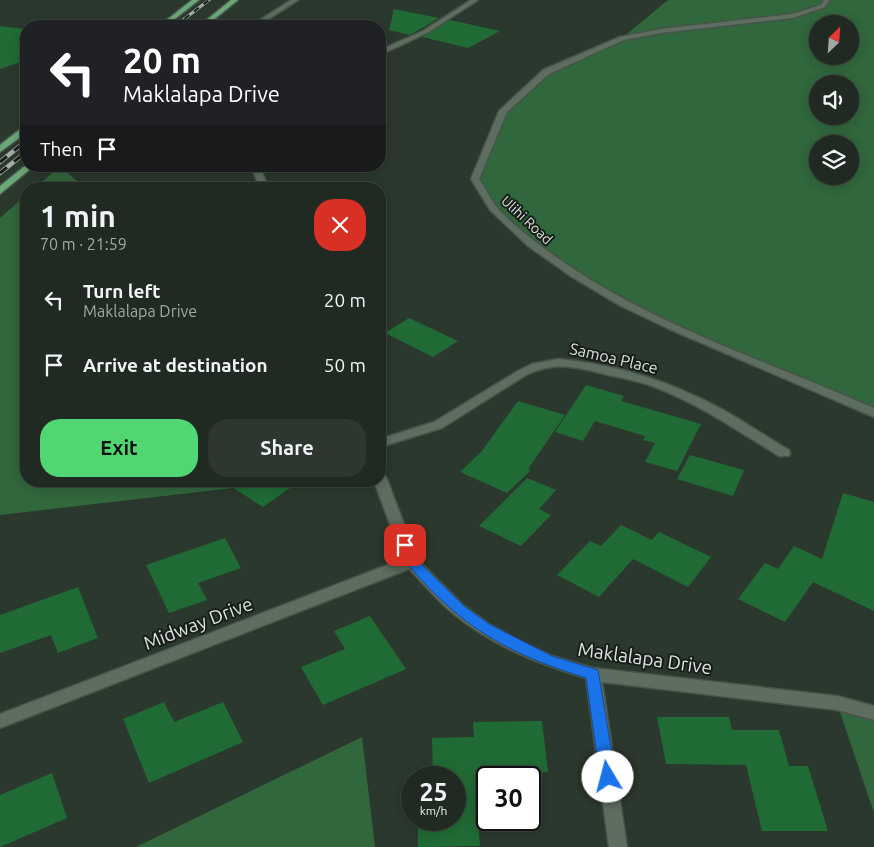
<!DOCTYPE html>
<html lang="en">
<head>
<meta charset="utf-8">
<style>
	:root { --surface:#202a22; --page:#2d362f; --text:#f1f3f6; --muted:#a2a7a5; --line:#3d4640; --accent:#51d674 }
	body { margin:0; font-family:Ubuntu,sans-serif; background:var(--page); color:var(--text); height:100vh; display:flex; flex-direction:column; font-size:19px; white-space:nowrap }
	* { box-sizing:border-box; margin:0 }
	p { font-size:16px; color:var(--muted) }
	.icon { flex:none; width:28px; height:28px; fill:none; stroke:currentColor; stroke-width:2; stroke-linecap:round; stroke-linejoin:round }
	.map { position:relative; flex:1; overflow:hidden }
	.side { position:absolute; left:20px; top:182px; width:366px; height:305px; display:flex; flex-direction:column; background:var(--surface); border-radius:20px; box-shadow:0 2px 12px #0003,0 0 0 1px var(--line) }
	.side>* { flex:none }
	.hud { position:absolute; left:20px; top:20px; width:366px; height:152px; border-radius:20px; box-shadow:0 2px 12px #0003,0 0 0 1px var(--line); background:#202124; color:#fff; overflow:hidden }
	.needle { width:32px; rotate:25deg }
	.controls { position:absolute; left:809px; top:15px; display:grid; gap:10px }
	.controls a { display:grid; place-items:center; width:50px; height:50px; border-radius:50%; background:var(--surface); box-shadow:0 2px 12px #0003,0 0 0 1px var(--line); font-size:25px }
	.speed { position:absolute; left:401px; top:766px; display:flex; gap:10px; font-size:25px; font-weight:700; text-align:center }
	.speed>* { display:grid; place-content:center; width:65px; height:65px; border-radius:50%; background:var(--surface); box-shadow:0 2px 12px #0003,0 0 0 1px var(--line); line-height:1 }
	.speed small { font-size:12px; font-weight:400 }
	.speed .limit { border:2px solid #111; border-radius:8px; background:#fff; color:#111 }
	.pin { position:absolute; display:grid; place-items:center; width:42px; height:42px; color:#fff; margin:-21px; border-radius:10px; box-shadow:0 2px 8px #0006 }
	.me { position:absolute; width:55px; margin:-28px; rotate:352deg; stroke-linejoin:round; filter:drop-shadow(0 0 4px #0008) }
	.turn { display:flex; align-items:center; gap:18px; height:105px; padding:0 20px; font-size:22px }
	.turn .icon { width:65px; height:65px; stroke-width:2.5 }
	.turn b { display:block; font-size:35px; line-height:42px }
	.then { display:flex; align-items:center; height:48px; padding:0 20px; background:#0003; gap:10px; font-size:19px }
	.round { display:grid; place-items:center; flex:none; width:52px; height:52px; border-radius:20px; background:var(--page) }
	.summary { display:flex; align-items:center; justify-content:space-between; height:85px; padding:0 20px }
	h1 { font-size:30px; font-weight:600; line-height:38px }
	.button { display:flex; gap:10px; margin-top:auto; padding:10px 20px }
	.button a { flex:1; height:58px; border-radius:20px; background:var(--accent); color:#111; font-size:20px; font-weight:600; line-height:58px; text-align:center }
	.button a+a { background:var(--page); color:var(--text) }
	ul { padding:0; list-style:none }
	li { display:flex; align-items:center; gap:15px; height:65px; padding:0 20px }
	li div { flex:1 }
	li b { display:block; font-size:19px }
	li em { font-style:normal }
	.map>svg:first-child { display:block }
	.green { fill:#31673d; fill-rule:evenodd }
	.building { fill:#206b35 }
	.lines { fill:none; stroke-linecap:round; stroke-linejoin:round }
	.lane-casing { stroke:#475349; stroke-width:3 }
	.street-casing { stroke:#475349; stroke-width:3 }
	.primary-casing { stroke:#475349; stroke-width:3 }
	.lane { fill:#5d6d5f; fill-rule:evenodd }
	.street { fill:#5d6d5f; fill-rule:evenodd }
	.primary { fill:#6ba877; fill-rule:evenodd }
	.rail-far1-casing { stroke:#a3ada4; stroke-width:3 }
	.rail-casing { stroke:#a3ada4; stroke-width:4.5 }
	.rail-far1 { stroke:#181e19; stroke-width:2; stroke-dasharray:6; stroke-linecap:butt }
	.rail { stroke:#181e19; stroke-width:3; stroke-dasharray:9; stroke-linecap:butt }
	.route { fill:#1a73e8; stroke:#114b97 }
	.labels { text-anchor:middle; stroke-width:4; stroke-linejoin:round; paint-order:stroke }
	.far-street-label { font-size:14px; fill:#dbe3dc; stroke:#181e19 }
	.street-label { font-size:16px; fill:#dbe3dc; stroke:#181e19 }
	.near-street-label { font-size:19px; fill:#dbe3dc; stroke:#181e19 }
</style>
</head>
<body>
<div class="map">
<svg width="874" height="847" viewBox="0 0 874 847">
	<rect width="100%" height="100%" fill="#2b382d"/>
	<g class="green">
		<path d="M668,0H874V413L666,324L539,252L492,207L475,179L503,111L546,72L622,38ZM818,24H850V56H818ZM818,84H850V116H818ZM818,144H850V176H818Z"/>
		<path d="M60,166L86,189H34Z"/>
		<path d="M26,195V481H243L233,488L0,515V218Z"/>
		<path d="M837,703L874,711V813Z"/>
		<path d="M362,737L375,847H136Z"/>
	</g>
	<g class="building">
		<path d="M394,9L439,18L410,35L389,30Z"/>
		<path d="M450,20L500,31L468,48L422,37Z"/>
		<path d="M0,26L26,29V60L0,69Z"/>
		<path d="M409,318L458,341L433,357L385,333Z"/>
		<path d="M586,385L624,396L621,401L701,424L677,471L645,462L655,443L643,440L645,436L595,421L583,441L555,432Z"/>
		<path d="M518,401L565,415L528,469L531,470L507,493L460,472L482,451Z"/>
		<path d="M690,455L744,470L733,496L677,479Z"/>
		<path d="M527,478L556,490L539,509L551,515L521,546L479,526Z"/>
		<path d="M222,481H300L263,507Z"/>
		<path d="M843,493L874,502V611L813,582L785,622L738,599L765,563L778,569L794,546L822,559Z"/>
		<path d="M621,525L652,540L659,532L711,557L688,587L633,559L599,597L557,575L590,541L601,546Z"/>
		<path d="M225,538L241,568L198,583L207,600L169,613L146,565Z"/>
		<path d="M78,587L98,638L58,653L51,635L0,653V615Z"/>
		<path d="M370,616L406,669L323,705L301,667L345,649L334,631Z"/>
		<path d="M164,702L174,722L223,702L243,742L149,783L123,719Z"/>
		<path d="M657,717H729L732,730H779L789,766H808L828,831H762L746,765L666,764Z"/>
		<path d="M542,721L548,772L475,774L480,846L418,847V820H455V778H433L432,738L474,737L473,722Z"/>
		<path d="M52,773L67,818L0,847V795Z"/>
	</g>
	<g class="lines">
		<defs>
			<path id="lane" d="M824,0H830L825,7L793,18L661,33L624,40L549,74L507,112L479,179C485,187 489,197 495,205C512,225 535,242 556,257C652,325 767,361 874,408V417L669,329L619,305L572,277L528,246L490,210L471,179L499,111L543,70L620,37L661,29L792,14L821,5Z"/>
			<g id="street">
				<path d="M291,0H298L258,26H251Z"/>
				<path d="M471,0H478L427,33L380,55V50L423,31Z"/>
				<path d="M254,166H262L261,170L269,189H260L253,170Z"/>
				<path d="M558,359C604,363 653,376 695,396C728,410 758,432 789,450L790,453L789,456H779C738,431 698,403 652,386C638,381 622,378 608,375C577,367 556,361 526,375L442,428L380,447V439L434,422L518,371L532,364Z"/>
				<path d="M380,475L385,476L387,479L417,559L464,606L489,624L518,640L552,656L593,668L837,696L874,706V720L837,710L602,682L627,847H609L586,678C538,664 494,646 455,615C438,602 424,584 409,569L0,728V714L403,559L374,481H380Z"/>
			</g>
			<g id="primary">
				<path d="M192,0H199L166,26H159Z"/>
				<path d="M231,0H238L206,26H199Z"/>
				<path d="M23,127H26V133L0,152V145Z"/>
				<path d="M26,165V166H34L0,194V186Z"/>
			</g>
		</defs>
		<use href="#lane" class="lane-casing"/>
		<use href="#street" class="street-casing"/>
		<use href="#primary" class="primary-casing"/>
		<use href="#lane" class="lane"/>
		<use href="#street" class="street"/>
		<use href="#primary" class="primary"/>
		<defs>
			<path id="rail-far1" d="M175,26L209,0"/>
			<g id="rail">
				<path d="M0,162L26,141"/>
				<path d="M0,173L26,152"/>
			</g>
		</defs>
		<use href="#rail-far1" class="rail-far1-casing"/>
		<use href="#rail" class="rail-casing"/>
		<use href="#rail-far1" class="rail-far1"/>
		<use href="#rail" class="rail"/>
	</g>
	<path class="route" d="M405,541L410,542L417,560L464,606L489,624L552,656L598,670L616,777L614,782L608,784L602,782L600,777L586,678C525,659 477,637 432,591C416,574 407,567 399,545L401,542Z"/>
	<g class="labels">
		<g class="far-street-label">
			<text transform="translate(527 220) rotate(43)" y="5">Ulihi Road</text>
		</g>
		<g class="street-label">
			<text transform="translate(614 358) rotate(13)" y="6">Samoa Place</text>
		</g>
		<g class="near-street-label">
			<text transform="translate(198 623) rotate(-21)" y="7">Midway Drive</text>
			<text transform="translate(645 658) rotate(8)" y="7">Maklalapa Drive</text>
		</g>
	</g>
</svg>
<div class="controls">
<a><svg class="needle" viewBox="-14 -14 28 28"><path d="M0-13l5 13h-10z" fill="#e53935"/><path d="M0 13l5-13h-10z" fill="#a2a7a5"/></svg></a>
<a><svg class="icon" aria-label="sound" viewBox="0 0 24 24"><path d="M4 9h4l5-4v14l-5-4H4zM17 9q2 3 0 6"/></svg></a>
<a><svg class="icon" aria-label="layers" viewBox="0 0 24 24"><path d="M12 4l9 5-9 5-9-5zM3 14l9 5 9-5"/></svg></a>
</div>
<div class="speed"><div>25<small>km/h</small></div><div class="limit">30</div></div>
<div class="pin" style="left:405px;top:545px;background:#d93025"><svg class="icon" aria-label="arrive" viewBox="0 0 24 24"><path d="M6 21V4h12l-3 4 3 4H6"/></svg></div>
<svg class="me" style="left:608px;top:777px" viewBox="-20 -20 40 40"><circle r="19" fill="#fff"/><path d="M0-13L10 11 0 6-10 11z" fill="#1a73e8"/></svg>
<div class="hud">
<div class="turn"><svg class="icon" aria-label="left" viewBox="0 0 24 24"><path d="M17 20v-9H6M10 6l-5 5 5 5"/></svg><div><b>20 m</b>Maklalapa Drive</div></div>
<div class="then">Then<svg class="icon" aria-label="arrive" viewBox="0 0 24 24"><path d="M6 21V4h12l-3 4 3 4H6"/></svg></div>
</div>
<section class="side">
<div class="summary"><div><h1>1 min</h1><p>70 m · 21:59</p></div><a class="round" style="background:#d93025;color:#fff"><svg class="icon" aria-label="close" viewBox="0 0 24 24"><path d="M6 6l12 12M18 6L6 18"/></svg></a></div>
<ul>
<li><svg class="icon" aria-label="left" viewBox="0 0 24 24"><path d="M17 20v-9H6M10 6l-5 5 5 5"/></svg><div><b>Turn left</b><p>Maklalapa Drive</p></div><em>20 m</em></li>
<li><svg class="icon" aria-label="arrive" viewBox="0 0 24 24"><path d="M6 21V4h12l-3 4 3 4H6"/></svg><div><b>Arrive at destination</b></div><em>50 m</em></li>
</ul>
<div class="button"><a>Exit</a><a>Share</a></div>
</section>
</div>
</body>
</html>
